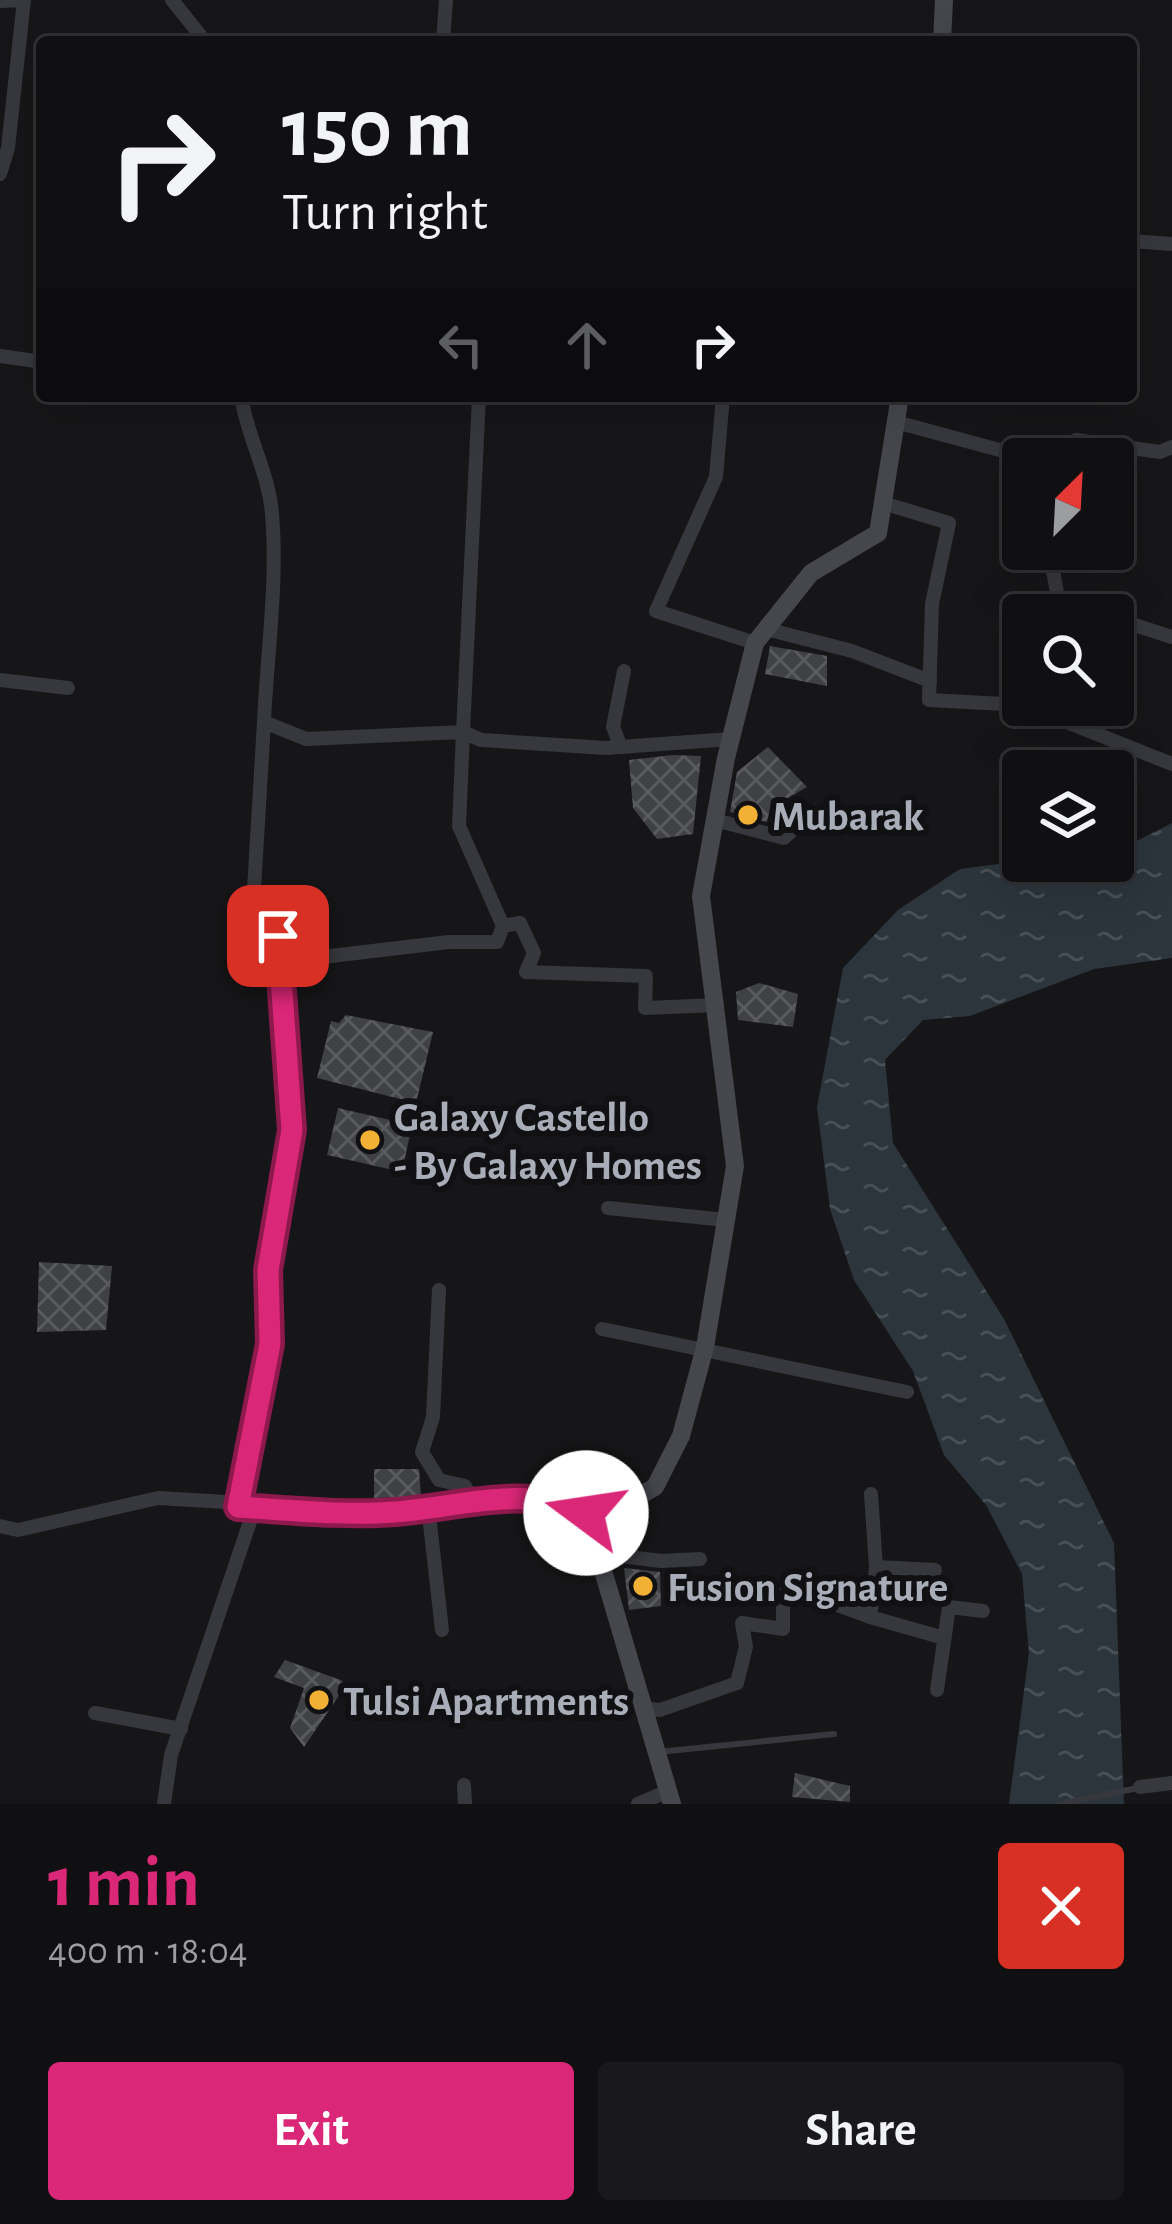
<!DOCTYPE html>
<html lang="en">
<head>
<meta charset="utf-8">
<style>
	:root { --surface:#101012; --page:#19191b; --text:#f1f3f6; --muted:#9c9d9f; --line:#303032; --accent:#db2777 }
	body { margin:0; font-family:"Alegreya Sans",sans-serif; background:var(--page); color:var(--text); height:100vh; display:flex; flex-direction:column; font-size:45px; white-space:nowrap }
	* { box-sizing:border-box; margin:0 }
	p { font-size:39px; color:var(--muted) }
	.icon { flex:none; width:66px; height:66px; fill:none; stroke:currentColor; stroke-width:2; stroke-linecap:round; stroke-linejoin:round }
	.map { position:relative; height:1804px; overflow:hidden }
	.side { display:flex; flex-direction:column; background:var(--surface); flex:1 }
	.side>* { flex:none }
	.top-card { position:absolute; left:36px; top:36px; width:1101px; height:366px; border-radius:12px; box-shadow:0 12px 48px #0002,0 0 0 3px var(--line); background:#101012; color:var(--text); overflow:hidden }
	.needle { width:78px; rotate:24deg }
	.fabs { position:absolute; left:1002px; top:438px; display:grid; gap:24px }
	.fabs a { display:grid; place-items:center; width:132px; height:132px; border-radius:12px; background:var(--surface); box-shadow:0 12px 48px #0002,0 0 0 3px var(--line); font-size:60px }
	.pin { position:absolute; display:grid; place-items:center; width:102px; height:102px; color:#fff; margin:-51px; border-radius:24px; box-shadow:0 6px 18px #0006 }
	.me { position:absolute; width:132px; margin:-66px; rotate:284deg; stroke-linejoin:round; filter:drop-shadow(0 0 9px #0008) }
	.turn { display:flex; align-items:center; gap:42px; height:252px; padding:0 48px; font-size:54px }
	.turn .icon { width:156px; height:156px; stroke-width:2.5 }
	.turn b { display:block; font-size:84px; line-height:102px }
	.lanes { display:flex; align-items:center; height:114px; padding:0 48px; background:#0003; justify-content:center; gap:60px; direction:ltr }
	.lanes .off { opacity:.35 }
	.round { display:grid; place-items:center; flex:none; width:126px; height:126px; border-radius:12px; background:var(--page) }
	.headline { display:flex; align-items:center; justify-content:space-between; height:204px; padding:0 48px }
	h1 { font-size:72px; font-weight:700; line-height:90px; color:var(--accent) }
	.button { display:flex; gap:24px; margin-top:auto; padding:24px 48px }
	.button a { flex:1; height:138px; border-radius:12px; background:var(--accent); color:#fff; font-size:48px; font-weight:700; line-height:138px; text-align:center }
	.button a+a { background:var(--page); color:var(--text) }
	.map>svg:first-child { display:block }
	.water { fill:url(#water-ripples) }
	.building { fill:url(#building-cross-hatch) }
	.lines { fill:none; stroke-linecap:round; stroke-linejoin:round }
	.lane { stroke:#37383d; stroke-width:6 }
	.street { stroke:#37383d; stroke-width:14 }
	.secondary { stroke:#45474d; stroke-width:18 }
	.route-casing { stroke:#8e194d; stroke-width:30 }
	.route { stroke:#db2777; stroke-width:21 }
	.poi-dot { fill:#f2b134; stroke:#111113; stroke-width:4.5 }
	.labels { text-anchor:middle; stroke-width:12; stroke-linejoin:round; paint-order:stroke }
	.poi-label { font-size:42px; font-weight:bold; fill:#a8adb8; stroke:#111113; text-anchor:start }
</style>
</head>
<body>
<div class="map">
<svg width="1172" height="1804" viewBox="0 0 1172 1804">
	<defs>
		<pattern id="water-ripples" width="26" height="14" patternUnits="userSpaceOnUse" patternTransform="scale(3)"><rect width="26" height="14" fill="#2c353c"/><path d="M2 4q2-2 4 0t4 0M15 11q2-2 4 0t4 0" fill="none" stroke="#485056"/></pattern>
		<pattern id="building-cross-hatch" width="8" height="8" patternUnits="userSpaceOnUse" patternTransform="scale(3)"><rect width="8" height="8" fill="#404145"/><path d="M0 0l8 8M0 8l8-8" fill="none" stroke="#595a5e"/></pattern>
	</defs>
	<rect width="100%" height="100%" fill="#161618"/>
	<path class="water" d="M1172,823V958L1094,969L970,1016L923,1020L885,1060L893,1143L1004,1319L1114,1543L1124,1804H1009L1029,1653L1022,1574L986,1505L944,1455L913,1371L854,1280L830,1209L817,1107L843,968L898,910L960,869L1021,861H1113V853Z"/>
	<g class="building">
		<path d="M770,646L827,656V686L765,674Z"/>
		<path d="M768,747L807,787L770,808L767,822L730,812L737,772Z"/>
		<path d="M673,755L701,756L693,834L657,839L633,808L629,760Z"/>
		<path d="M759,983L798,994L793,1027L738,1020L736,992Z"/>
		<path d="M346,1015L433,1032L416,1103L317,1078L331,1021L339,1023Z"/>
		<path d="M338,1108L412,1125L402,1172L327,1155Z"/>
		<path d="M39,1262L112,1266L106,1330L37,1332Z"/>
		<path d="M374,1469H419L421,1497L374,1498Z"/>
		<path d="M624,1568L660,1572L661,1606L629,1610Z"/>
		<path d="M285,1660L343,1681L340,1694L304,1747L290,1728L304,1688L274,1677Z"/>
		<path d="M795,1773L850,1786V1802L792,1797Z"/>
	</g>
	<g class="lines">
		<g class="lane">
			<path d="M658,1752L834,1734"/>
			<path d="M1059,1804L1138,1788"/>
		</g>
		<g class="street">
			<path d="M172,0L200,35L199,42"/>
			<path d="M0,1L24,0"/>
			<path d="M443,42L446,0"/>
			<path d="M0,174L8,148L24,0"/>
			<path d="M1131,241L1172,244"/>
			<path d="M0,356L42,362"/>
			<path d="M241,396C247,437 269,473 272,514C278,581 267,654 264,722"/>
			<path d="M479,396L463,732L481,740L606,748L731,739"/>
			<path d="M723,396L716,477L656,611L755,643"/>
			<path d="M896,422L1033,459"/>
			<path d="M1035,459L1076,440L1160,452L1172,447"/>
			<path d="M883,503L949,523L932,604L929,700L1023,705"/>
			<path d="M1049,549L1058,598L1105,615"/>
			<path d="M1113,618L1172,637"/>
			<path d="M766,629L852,651L930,681"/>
			<path d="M0,680L68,688"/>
			<path d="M1024,705L1172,764"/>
			<path d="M621,747L613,727L624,671"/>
			<path d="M715,820L784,838L813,811"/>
			<path d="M503,926L520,923L534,953L526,972L646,976L645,1008L717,1005"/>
			<path d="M608,1208L726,1220"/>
			<path d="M439,1290L433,1417L422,1452L439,1480L465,1486L473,1501"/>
			<path d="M602,1329L907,1392"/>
			<path d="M871,1494L876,1567"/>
			<path d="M428,1506L442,1630"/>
			<path d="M238,1507L270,1344L269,1270L292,1129L277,909L253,906L264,722L306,739L463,732L459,826L503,926L497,942H449L280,962"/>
			<path d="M0,1526L18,1530L158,1498L395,1512L508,1498L559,1501L586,1513"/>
			<path d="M597,1553L661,1561L700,1559"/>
			<path d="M870,1617L944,1638"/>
			<path d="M937,1690L949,1607L983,1611"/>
			<path d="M642,1708L660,1710L737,1683L746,1647L742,1623L783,1629V1585L870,1617L876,1567L935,1570"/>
			<path d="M95,1713L181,1729"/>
			<path d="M464,1785L465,1804"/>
			<path d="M1140,1787L1172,1783"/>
			<path d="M164,1804L171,1755L255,1507"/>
			<path d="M638,1804L668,1791"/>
		</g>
		<g class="secondary">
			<path d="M942,42L944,0"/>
			<path d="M672,1804L586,1513L615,1510L655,1487L681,1436L705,1347L735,1166L701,896L726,758L755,643L811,573L878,533L900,396"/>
		</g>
	</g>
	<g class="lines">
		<defs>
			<path id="route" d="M278,936L292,1130L268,1270L270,1344L238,1507C289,1510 345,1516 395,1512C461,1507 523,1484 586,1513"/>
		</defs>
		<use href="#route" class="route-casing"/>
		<use href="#route" class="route"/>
	</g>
	<g class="poi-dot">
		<circle cx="748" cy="815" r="12"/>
		<circle cx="370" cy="1140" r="12"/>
		<circle cx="643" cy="1586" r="12"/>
		<circle cx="319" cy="1700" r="12"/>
	</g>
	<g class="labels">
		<g class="poi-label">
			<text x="772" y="830">Mubarak</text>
			<text x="394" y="1131">Galaxy Castello<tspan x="394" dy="48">- By Galaxy Homes</tspan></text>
			<text x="667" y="1601">Fusion Signature</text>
			<text x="343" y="1715">Tulsi Apartments</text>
		</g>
	</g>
</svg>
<div class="fabs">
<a><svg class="needle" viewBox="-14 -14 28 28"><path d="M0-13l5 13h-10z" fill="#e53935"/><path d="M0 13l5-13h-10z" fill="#9c9d9f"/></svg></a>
<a><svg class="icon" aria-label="search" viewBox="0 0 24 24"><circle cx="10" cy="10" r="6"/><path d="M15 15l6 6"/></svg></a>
<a><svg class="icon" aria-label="layers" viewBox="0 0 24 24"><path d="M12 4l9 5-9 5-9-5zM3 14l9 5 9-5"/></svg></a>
</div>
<div class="pin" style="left:278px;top:936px;background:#d93025"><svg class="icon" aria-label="arrive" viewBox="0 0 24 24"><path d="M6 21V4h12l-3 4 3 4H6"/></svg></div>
<svg class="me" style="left:586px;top:1513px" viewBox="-20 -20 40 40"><circle r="19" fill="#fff"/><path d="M0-13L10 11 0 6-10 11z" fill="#db2777"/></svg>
<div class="top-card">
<div class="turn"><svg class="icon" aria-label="right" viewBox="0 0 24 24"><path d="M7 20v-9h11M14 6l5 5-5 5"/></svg><div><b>150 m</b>Turn right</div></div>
<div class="lanes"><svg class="icon off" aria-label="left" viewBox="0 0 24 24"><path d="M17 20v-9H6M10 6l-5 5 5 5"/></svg><svg class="icon off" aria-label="ahead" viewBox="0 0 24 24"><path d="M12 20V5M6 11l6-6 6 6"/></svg><svg class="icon" aria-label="right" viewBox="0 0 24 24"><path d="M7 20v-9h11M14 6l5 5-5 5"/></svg></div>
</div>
</div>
<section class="side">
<div class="headline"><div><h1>1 min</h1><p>400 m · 18:04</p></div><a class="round" style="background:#d93025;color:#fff"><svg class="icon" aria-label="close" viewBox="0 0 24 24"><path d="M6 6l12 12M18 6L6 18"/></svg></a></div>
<div class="button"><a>Exit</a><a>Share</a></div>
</section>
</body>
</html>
